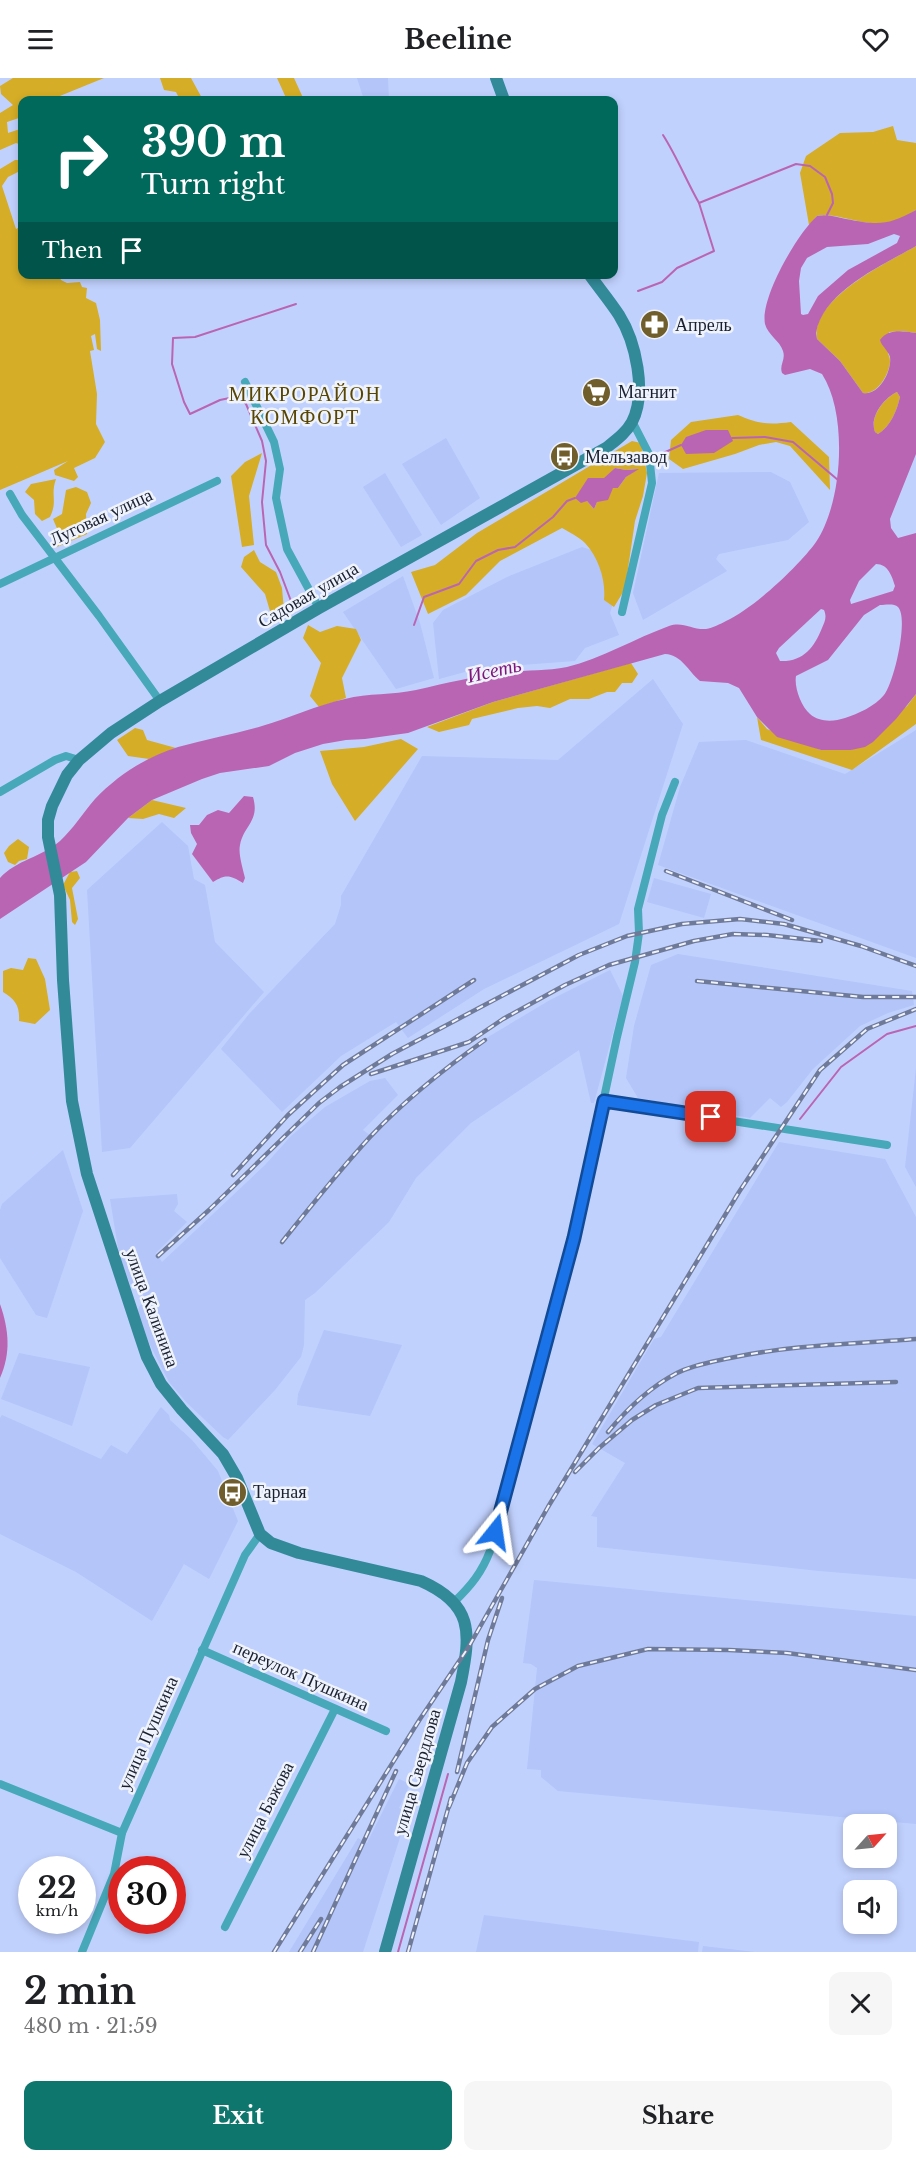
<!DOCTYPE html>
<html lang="en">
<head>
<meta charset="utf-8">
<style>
	:root { --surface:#fff; --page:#f6f6f6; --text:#202124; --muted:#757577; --accent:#0f766e }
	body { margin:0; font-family:"Libre Baskerville",serif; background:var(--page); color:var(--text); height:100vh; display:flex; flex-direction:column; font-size:22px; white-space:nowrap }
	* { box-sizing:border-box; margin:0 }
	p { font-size:20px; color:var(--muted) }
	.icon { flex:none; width:33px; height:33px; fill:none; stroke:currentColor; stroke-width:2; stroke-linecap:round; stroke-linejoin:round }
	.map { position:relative; height:1874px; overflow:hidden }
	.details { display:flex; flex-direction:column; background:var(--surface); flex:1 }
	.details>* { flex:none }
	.hud { position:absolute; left:18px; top:18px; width:600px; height:183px; border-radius:12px; box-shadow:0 3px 9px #0003; background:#00695c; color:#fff; overflow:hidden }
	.needle { width:39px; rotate:63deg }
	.tools { position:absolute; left:843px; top:1736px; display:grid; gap:12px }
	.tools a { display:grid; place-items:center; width:54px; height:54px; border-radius:12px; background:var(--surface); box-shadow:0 3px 9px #0003; font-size:30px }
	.speed { position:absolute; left:18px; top:1778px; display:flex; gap:12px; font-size:30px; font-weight:700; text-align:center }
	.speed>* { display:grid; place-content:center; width:78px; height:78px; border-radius:50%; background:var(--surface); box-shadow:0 3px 9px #0003; line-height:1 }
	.speed small { font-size:15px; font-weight:400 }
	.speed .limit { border:9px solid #d22; background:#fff; color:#111 }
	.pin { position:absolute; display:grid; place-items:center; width:51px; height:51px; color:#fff; margin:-26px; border-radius:12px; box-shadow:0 3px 9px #0006 }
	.me { position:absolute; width:66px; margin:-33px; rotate:15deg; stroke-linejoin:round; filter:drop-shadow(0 0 4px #0008) }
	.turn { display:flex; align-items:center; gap:21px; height:126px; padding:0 24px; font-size:27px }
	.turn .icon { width:78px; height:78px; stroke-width:2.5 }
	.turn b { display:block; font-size:42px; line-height:51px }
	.then { display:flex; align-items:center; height:57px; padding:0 24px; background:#0003; gap:12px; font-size:22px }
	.round { display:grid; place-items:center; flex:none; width:63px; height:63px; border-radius:12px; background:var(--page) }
	.overview { display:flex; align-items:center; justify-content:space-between; height:102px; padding:0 24px }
	h1 { font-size:36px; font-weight:700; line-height:45px }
	.action { display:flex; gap:12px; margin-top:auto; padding:12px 24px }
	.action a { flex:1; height:69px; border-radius:12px; background:var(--accent); color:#fff; font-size:24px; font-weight:700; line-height:69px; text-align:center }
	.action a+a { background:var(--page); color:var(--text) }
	header { display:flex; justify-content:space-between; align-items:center; height:78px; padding:0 24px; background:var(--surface); font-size:27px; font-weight:700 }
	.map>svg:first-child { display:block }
	.built { fill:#b3c5f9 }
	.green { fill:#d5ad27; fill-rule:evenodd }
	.water { fill:#ba65b3; fill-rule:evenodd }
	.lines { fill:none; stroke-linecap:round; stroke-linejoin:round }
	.stream { stroke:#ba65b3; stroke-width:2 }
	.street { stroke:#47a8b9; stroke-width:8 }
	.secondary { stroke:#328a99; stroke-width:12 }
	.rail-casing { stroke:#6f7a99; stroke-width:4.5 }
	.rail { stroke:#eff3fc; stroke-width:2; stroke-dasharray:7; stroke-linecap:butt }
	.route-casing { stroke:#114b97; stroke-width:15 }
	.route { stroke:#1a73e8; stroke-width:10 }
	.labels { text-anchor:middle; stroke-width:5; stroke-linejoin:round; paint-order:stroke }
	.poi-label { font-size:18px; fill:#1b2031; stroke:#eff3fc; text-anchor:start }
	.street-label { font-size:18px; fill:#1b2031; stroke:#eff3fc }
	.neighbourhood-label { font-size:20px; letter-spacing:1.5px; fill:#584503; stroke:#eff3fc }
	.water-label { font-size:20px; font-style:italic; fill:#80157b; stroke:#eff3fc }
</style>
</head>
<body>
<header><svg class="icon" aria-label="menu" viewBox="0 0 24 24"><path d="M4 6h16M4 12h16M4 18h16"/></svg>Beeline<svg class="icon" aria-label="heart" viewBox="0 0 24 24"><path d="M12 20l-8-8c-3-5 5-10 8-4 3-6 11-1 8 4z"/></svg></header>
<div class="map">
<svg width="916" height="1874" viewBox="0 0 916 1874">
	<rect width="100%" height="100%" fill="#c1d1fe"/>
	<g class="built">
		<path d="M357,0H388L389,22H364Z"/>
		<path d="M446,360L480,420L441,447L402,386Z"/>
		<path d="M771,394L790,404L809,444L788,462L719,476L716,481L727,493L643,542L633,515L659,395Z"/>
		<path d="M385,395L422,457L401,469L363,409Z"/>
		<path d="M582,469L626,483L610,535L619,557L585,570L575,583L480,590L439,601L433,545L443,532L507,499Z"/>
		<path d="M403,498L420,545L434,600L396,611L343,534Z"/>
		<path d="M653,601L683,646L619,846L484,911L408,960L396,944L341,978L282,1034L221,971L249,936L335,846L341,827V818L422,678L558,682Z"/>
		<path d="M916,652V880L658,787L680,709L699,664L746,662L845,696Z"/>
		<path d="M162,744L188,768L194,801L205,807L215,864L264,914L130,1070L102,1074L87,812Z"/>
		<path d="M654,800L711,816L704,840L647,824Z"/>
		<path d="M678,876L912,913L914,927L888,935L860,948L813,991L787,1024L781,1029L770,1020L750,1040L638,1020L626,1000L634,948L651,887Z"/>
		<path d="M610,892L623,918L594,1025H591L579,972L471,1045L416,1100L389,1144L315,1215L305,1222L304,1267L301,1279L275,1312L228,1362L223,1359L187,1325L169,1304L149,1265L137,1237L139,1229L144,1223L143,1217L139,1204L130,1206L119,1176L110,1121L177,1116L178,1126L174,1133L187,1144L156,1175L162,1184L265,1087L291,1058L325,1029L370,1003L385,1000L398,1017L363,1052L371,1058L421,1012L483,962L550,922Z"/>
		<path d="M916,990V1109L905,1089Z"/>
		<path d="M779,1064L885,1081L916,1139V1501L819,1493L597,1469V1439L591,1438L625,1385L592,1366L654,1261L661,1259Z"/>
		<path d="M63,1072L83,1133L47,1240L36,1237L0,1180V1132L2,1126Z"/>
		<path d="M324,1252L402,1267L370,1338L297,1327L298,1316Z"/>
		<path d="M19,1275L90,1289L72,1348L1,1321Z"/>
		<path d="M161,1329L169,1337L170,1342L192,1362L218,1393L238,1443L209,1501L184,1486L152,1543L76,1494L0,1456V1340L2,1337L101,1381L111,1367L127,1376Z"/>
		<path d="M534,1502L916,1538V1746L558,1713L541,1699V1692L527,1691L537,1590L531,1586L523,1585Z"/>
		<path d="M399,1701L410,1706L399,1730L406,1735V1741L363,1874H289L358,1760L367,1765Z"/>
		<path d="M484,1837L699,1864L698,1874H476Z"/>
		<path d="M703,1868L755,1874H702Z"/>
	</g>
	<g class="green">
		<path d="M13,0H104L50,22H22V39L7,44L8,55L20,51L22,41V67L16,65L0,72V35L13,27L1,16L0,8Z"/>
		<path d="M160,0H191L203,22H180L176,14L164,12Z"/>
		<path d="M277,0H294L304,22H287Z"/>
		<path d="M893,48L897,62L916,65V132C909,136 902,141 894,143C869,151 846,137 822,137L817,138L809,147L800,95L806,78L840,55L873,54Z"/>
		<path d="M15,82H22V92L8,99L2,108L16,151L22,148V196L59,197L61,202L67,205L80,204L82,209L87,210L86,220L96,225L100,242L101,273L97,271L95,256L91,258L94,272L90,273L97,316L96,346L105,364L95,380L74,390L78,399L74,403L55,397L54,392L68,383L0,412V91Z"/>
		<path d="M916,168V255L903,253L889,254C889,261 887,268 888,274C889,280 890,278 890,284C889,297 877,317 863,315L840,283L817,261C810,221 888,184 916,168Z"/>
		<path d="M897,314L900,319C897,332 891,348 878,356L875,354C869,339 884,320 897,314Z"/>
		<path d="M738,337C758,346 769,347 791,344L829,379L830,412L790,368L776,364L759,367L735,376L683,391L669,381L671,362L691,344Z"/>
		<path d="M632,363L641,365L647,395L643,418L635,443L625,511L614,529L604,522C606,503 599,480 585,465C579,459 569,454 562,450L500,483L466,517L428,536L411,494L435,487L477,455ZM615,390L626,392L637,391L626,399L618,410H613L597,424L594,431L587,423Z"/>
		<path d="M262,375L249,418L254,467L242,469L231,398L245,384Z"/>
		<path d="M56,401C50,418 58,422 50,439L42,443L35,436L34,422L25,414L31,406Z"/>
		<path d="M76,409L87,414L91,425L86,436L87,456L57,469L54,464L59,455L53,441L62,436L66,412Z"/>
		<path d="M254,472L260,484L276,494L282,510L284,532L279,542L272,540L265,516L241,489L244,479Z"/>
		<path d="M308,547L320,554L337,548L356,551L361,562L342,600L346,620L319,629L310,618L321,585L303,560Z"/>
		<path d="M631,585L638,596L632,605H622L615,614H607L589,621H570L550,630L537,628L518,630L472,641L469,647L439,654L427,649L493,624Z"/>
		<path d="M916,616V646L852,692L761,662L757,639L767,651L821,672H851L907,628Z"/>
		<path d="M135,650L143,652L147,662L176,670L149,681L128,678L117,662Z"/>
		<path d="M401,661L418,671L355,743L332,706L320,673L364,669Z"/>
		<path d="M152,722L186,730L174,740L159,736L143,741L128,740Z"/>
		<path d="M18,761L29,769L27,781L19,783L15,787L8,784L4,775L9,768Z"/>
		<path d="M77,793L80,800L72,810L78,841L75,847L72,844L70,822L63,807L70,794Z"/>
		<path d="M28,880L36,881L45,901L50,932L35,946L19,943C20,928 15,921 3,914V893L11,890L23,892Z"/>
	</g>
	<g class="water">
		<path d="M916,132V168C883,187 823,213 816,255L817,261L840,283L863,315C879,318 892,293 890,279C888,272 882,269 880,262C888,250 904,253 916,255V376L890,441L891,450L898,460L916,455V616L896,641L873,664L865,669L851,672H821L777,659L757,639L739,610L728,605L700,603C688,593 682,577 665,576L493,624L408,655L365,661L346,662L323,666L295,675L269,688L220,695L202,701L152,722L128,740L86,784L0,841V800C16,782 42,779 60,763C73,751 83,735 95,721C118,697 146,679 178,669C206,661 235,656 262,648C290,640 317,627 345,621C368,615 393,617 416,612C446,605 476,598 507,594C527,592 547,593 567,589C600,581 636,560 669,548C683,543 692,552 706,551C713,550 720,546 726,543C753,531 799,488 816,464C843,424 848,336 822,296L810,291L785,297L782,295C779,287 786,282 783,273C780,263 768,257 765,246C760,220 797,156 817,138C827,136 836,139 846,141C878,147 887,148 916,132ZM894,156L900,158L897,165L848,192L818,218L808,236L803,237L801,236L799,203L801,190L807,180L827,169L868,166ZM897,314L900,319C897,332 891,348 878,356L875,354C869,339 884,320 897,314ZM876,486C888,486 892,498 895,508L893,513L851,526L850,522L859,503ZM880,527C885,527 894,525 898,529C909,540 894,605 884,617C875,628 858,636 845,640C833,644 819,644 810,636C801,628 794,609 796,598L828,582L864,537ZM821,531L824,532C827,539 825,543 822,550C814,570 803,584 780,583L776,575L779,570Z"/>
		<path d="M706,352H728L733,363L714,375L686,376L681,367L686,359Z"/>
		<path d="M615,390L626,392L639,391L626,399L618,410H613L608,422L597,424L594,431L587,423L581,425L575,420L588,400H604Z"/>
		<path d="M244,718L253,719C260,743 244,747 240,767C238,776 243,791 245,800L243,805C230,797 226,796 213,804L192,776L197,766L191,755L190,747H199L207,737L218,732L229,735Z"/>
		<path d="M0,1226C9,1252 11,1275 0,1300Z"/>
	</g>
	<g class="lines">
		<g class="stream">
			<path d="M663,57C677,79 686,102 699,125"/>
			<path d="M638,213L662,204L677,190L714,173L699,125L796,86L810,88L825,99L832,116L833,125L827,137"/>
			<path d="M732,360L765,359L793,364L838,402"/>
			<path d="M661,376L681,367"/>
			<path d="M294,531L280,494L266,467L262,424L266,383L262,363L246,326L239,318L220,322L190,336L184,324L172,286L173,260L195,259L296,226"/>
			<path d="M414,547L424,519L459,506L476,483L498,472L515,469L553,439L567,423L575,420"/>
			<path d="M800,1041L841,989L887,956L916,948"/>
			<path d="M398,1874L448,1696"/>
		</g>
		<g class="street">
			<path d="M245,304L274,364L280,391L276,420L287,471L319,530"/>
			<path d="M10,416L22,437L99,538L160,623"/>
			<path d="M0,506L217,403"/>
			<path d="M622,534L652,405L649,376L632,343"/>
			<path d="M0,714L55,682L66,678L79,682"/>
			<path d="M604,1023L887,1067"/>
			<path d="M454,1524C471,1508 482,1494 490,1473L574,1160L617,959L635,884L639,855L638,831L662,737L675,704"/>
			<path d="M202,1572L386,1653"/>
			<path d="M0,1706L122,1755"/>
			<path d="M225,1849L335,1631"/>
			<path d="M82,1874L114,1796L122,1755L245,1477L260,1456"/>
		</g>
		<g class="secondary">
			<path d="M496,0L504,22"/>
			<path d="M385,1874L461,1604C471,1554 473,1526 421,1503L299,1475L271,1465L260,1456L237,1400L223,1376L182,1332L161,1306L147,1279L139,1255L87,1096L72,1023L63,902L60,817L48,759V742L52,728L67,697L79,682L111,655L160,623L319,530L606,370C616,362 626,355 632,344C647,315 636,264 619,237C610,223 599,210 589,196"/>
		</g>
		<defs>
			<g id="rail">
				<path d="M666,793L792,842"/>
				<path d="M697,903L863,919H916"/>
				<path d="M371,996L469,964L503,941L565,907L609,887L694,863L733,856L767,857L821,863"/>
				<path d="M233,1097L288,1037L343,987L474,902"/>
				<path d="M282,1164C310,1129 339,1093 370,1059C404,1023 445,990 485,962"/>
				<path d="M158,1178L209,1132L319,1025L340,1009L392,976L579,877L627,858L682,846L740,841L784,846L861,868L916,888"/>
				<path d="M608,1354C627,1331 650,1309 677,1295C693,1287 712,1284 730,1280C790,1267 854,1266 916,1261"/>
				<path d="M575,1394L599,1370L632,1342L656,1327L698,1310L896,1304"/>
				<path d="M457,1694L488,1562L502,1520"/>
				<path d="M449,1729L467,1685L492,1649L535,1611L578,1588L648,1571L729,1572L787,1575L916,1592"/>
				<path d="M274,1874L420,1641L468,1570L548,1429L739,1114L820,992L867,951L916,931"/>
				<path d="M300,1874L321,1841"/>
				<path d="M313,1874L396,1693"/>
				<path d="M408,1874L451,1720"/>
			</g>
		</defs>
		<use href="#rail" class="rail-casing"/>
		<use href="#rail" class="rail"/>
	</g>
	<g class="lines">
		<defs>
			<path id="route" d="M495,1454L574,1160L604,1023L711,1039"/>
		</defs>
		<use href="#route" class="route-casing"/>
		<use href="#route" class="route"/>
	</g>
	<defs>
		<symbol id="pharmacy-disc" viewBox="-11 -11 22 22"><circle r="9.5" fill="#705f2d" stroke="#eff3fc"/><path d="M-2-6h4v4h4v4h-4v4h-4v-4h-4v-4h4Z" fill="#fff"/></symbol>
		<symbol id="supermarket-disc" viewBox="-11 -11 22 22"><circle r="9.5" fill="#705f2d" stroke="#eff3fc"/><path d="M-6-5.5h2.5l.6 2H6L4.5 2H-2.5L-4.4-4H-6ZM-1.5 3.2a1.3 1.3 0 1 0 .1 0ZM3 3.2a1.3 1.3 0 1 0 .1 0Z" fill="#fff"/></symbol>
		<symbol id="bus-disc" viewBox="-11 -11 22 22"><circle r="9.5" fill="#705f2d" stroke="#eff3fc"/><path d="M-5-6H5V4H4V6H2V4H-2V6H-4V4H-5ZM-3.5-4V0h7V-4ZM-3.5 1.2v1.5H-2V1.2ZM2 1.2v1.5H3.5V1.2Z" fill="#fff"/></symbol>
	</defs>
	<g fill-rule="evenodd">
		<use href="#pharmacy-disc" x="638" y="230" width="33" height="33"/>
		<use href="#supermarket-disc" x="580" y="298" width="33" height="33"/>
		<use href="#bus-disc" x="548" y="362" width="33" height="33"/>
		<use href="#bus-disc" x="216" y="1398" width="33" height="33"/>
	</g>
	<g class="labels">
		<g class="poi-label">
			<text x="675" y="253">Апрель</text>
			<text x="618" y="320">Магнит</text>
			<text x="585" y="385">Мельзавод</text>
			<text x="253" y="1420">Тарная</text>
		</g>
		<g class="street-label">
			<text transform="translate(101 439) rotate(-25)" y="6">Луговая улица</text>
			<text transform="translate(308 517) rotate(-30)" y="6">Садовая улица</text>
			<text transform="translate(152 1230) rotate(70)" y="6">улица Калинина</text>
			<text transform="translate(301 1598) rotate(24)" y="6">переулок Пушкина</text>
			<text transform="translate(148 1655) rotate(-66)" y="6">улица Пушкина</text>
			<text transform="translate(417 1694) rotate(-74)" y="6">улица Свердлова</text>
			<text transform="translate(265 1732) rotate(-63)" y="6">улица Бажова</text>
		</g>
		<g class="neighbourhood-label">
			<text x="305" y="323">МИКРОРАЙОН<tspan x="305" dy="23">КОМФОРТ</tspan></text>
		</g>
		<g class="water-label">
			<text transform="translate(494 592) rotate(-13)" y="7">Исеть</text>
		</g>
	</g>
</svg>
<div class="tools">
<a><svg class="needle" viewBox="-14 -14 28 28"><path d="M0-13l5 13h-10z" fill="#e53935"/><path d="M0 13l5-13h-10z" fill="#757577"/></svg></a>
<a><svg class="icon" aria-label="sound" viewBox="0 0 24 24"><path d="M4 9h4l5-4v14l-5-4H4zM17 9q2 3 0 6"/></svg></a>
</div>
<div class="speed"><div>22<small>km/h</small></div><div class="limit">30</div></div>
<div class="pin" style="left:711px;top:1039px;background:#d93025"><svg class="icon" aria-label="arrive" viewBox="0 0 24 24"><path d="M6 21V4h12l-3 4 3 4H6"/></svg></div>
<svg class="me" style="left:495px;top:1454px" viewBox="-20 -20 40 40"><path d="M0-17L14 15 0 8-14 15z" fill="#1a73e8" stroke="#fff" stroke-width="4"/></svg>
<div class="hud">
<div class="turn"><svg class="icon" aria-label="right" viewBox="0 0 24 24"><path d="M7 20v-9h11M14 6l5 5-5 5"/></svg><div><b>390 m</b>Turn right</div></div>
<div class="then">Then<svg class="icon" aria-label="arrive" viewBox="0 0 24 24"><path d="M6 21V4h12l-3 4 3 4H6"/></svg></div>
</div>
</div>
<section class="details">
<div class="overview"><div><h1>2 min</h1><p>480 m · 21:59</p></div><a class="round"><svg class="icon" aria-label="close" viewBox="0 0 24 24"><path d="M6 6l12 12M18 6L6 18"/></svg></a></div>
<div class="action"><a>Exit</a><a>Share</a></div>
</section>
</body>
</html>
